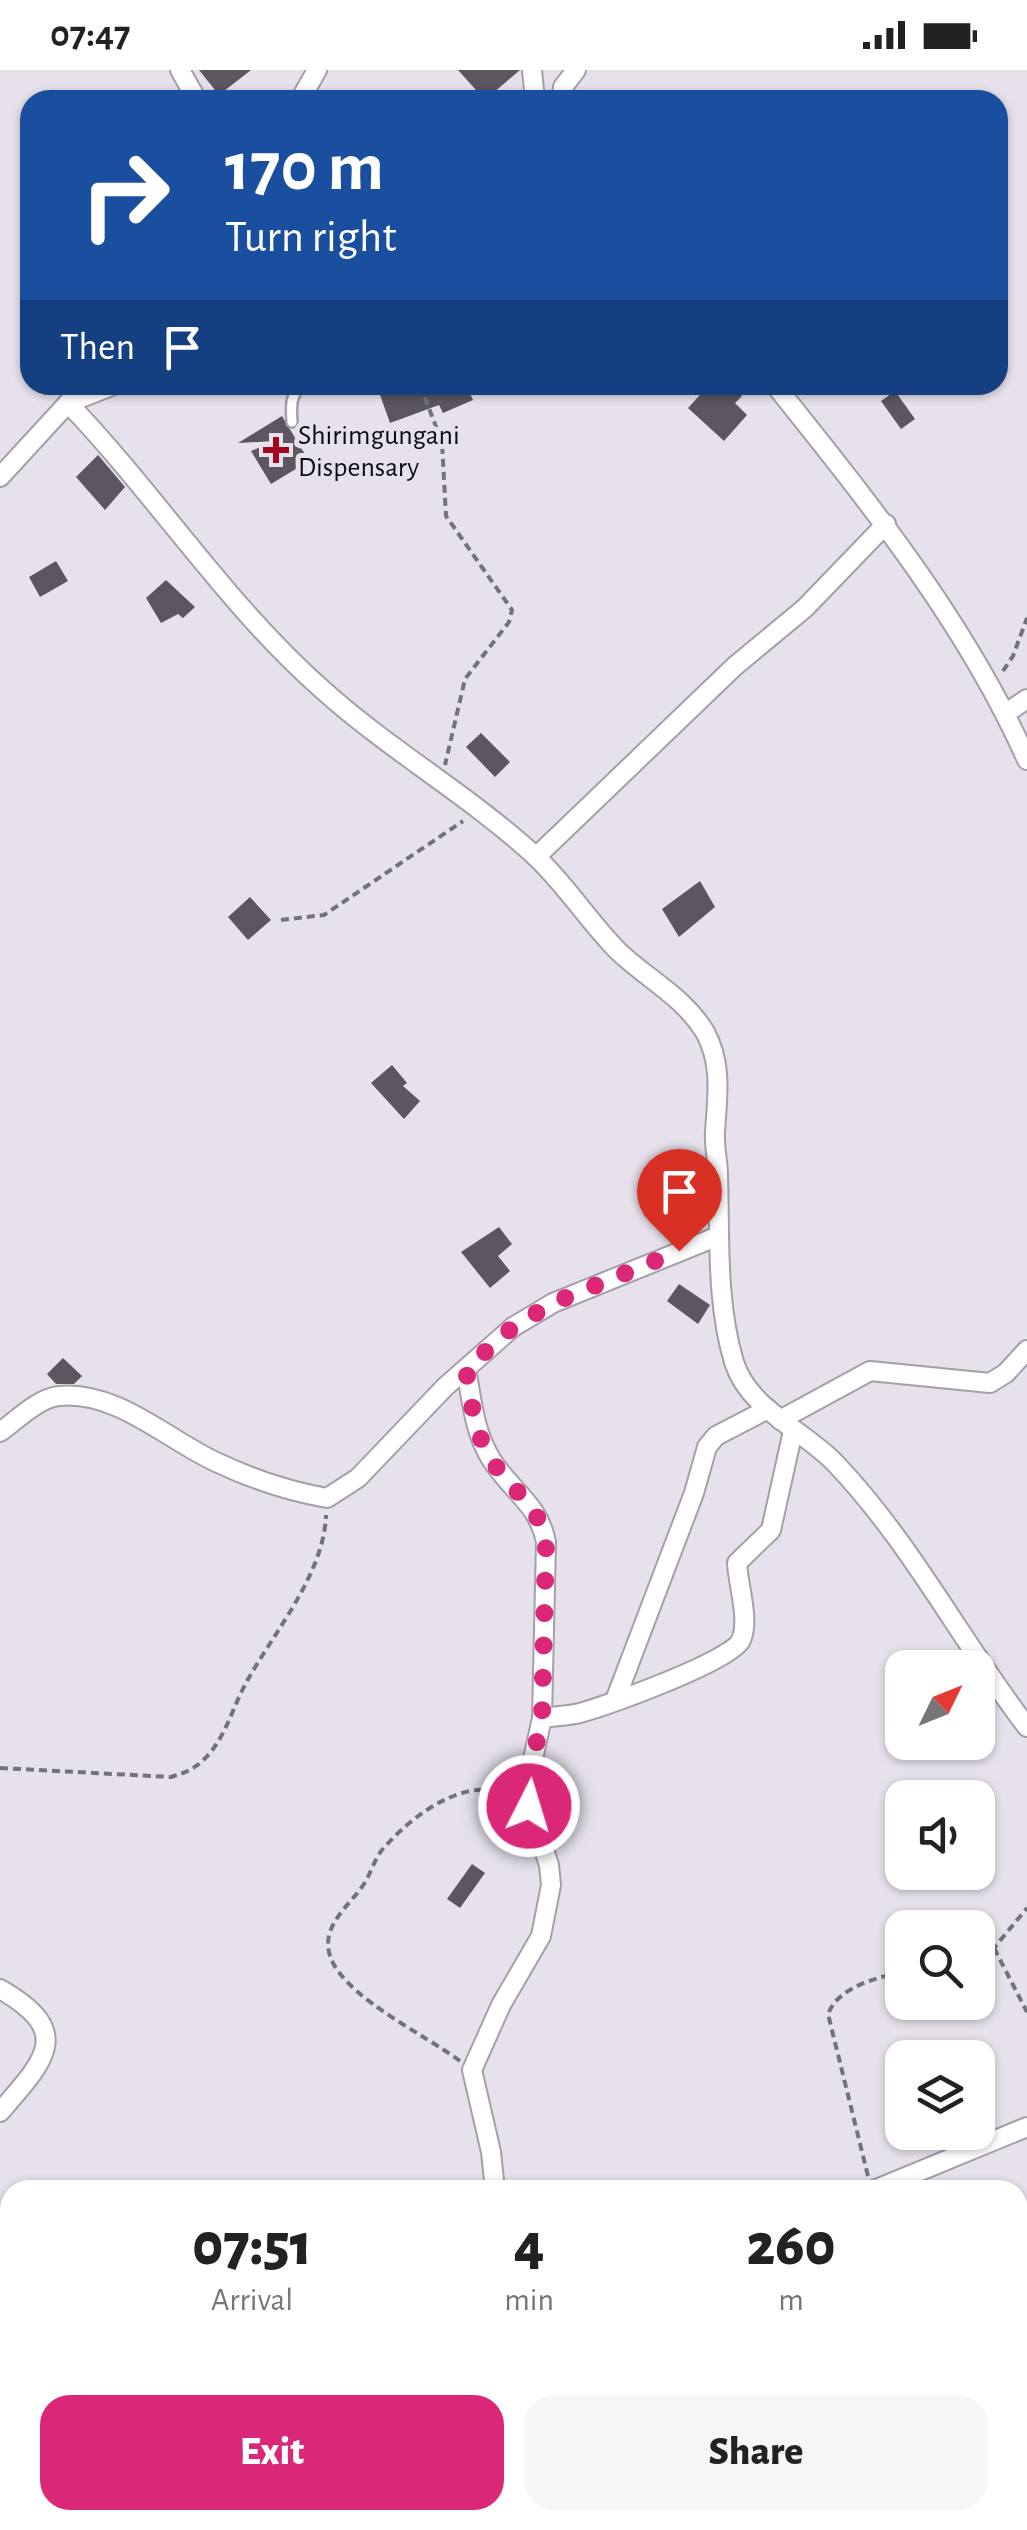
<!DOCTYPE html>
<html lang="en">
<head>
<meta charset="utf-8">
<style>
	:root { --surface:#fff; --page:#f6f6f6; --text:#222; --muted:#767676; --accent:#db2777 }
	body { margin:0; font-family:"Alegreya Sans",sans-serif; background:var(--page); color:var(--text); height:100vh; display:flex; flex-direction:column; font-size:38px; white-space:nowrap }
	* { box-sizing:border-box; margin:0 }
	p { font-size:32px; color:var(--muted) }
	.icon { flex:none; width:55px; height:55px; fill:none; stroke:currentColor; stroke-width:2; stroke-linecap:round; stroke-linejoin:round }
	.map { position:relative; flex:1; overflow:hidden }
	.panel { position:absolute; left:0px; top:2110px; width:1028px; height:350px; display:flex; flex-direction:column; background:var(--surface); border-radius:30px 30px 0 0; box-shadow:0 2px 8px #0004 }
	.panel>* { flex:none }
	.banner { position:absolute; left:20px; top:20px; width:988px; height:305px; border-radius:30px; box-shadow:0 2px 8px #0004; background:#1a4fa0; color:#fff; overflow:hidden }
	.needle { width:65px; rotate:47deg }
	.buttons { position:absolute; left:885px; top:1580px; display:grid; gap:20px }
	.buttons a { display:grid; place-items:center; width:110px; height:110px; border-radius:20px; background:var(--surface); box-shadow:0 2px 8px #0004; font-size:50px }
	.pin { position:absolute; display:grid; place-items:center; width:85px; height:85px; color:#fff; margin:-102px -42px; border-radius:50% 50% 50% 0; rotate:-45deg; box-shadow:0 0 10px #0007 }
	.pin .icon { rotate:45deg }
	.me { position:absolute; width:110px; margin:-55px; rotate:5deg; stroke-linejoin:round; filter:drop-shadow(0 0 8px #0008) }
	.turn { display:flex; align-items:center; gap:35px; height:210px; padding:0 40px; font-size:45px }
	.turn .icon { width:130px; height:130px; stroke-width:2.5 }
	.turn b { display:block; font-size:70px; line-height:85px }
	.then { display:flex; align-items:center; height:95px; padding:0 40px; background:#0003; gap:20px; font-size:38px }
	.eta { display:flex; justify-content:space-evenly; align-items:center; height:170px; text-align:center }
	.eta b { font-size:60px; font-weight:800; line-height:70px }
	.primary-button { display:flex; gap:20px; margin-top:auto; padding:20px 40px }
	.primary-button a { flex:1; height:115px; border-radius:30px; background:var(--accent); color:#fff; font-size:40px; font-weight:800; line-height:115px; text-align:center }
	.primary-button a+a { background:var(--page); color:var(--text) }
	.status { display:flex; justify-content:space-between; align-items:center; height:70px; padding:0 50px; background:var(--surface); direction:ltr }
	.status svg { height:28px; fill:currentColor }
	.map>svg:first-child { display:block }
	.building { fill:#5b565f }
	.lines { fill:none; stroke-linecap:round; stroke-linejoin:round }
	.service-casing { stroke:#a49fa9; stroke-width:14 }
	.minor-casing { stroke:#a49fa9; stroke-width:22 }
	.path { stroke:#757279; stroke-width:4; stroke-dasharray:8 5; stroke-linecap:butt }
	.service { stroke:#fff; stroke-width:9 }
	.minor { stroke:#fff; stroke-width:18 }
	.route { stroke:#db2777; stroke-width:18; stroke-dasharray:0 32.4 }
	.poi-dot { fill:#a30620; stroke:#e6e1eb; stroke-width:4 }
	.labels { text-anchor:middle; stroke-width:10; stroke-linejoin:round; paint-order:stroke }
	.poi-label { font-size:28px; fill:#0c0a0e; stroke:#e6e1eb; text-anchor:start }
</style>
</head>
<body>
<div class="status"><b>07:47</b><svg viewBox="0 0 49 12"><path d="M0 12V9h3v3zM5 12V6h3v6zM10 12V3h3v9zM15 12V0h3v12zM26 1h20v11H26zM47 4h2v5h-2z"/></svg></div>
<div class="map">
<svg width="1027" height="2460" viewBox="0 0 1027 2460">
	<rect width="100%" height="100%" fill="#e6e1eb"/>
	<g class="building">
		<path d="M199,0H251L219,25Z"/>
		<path d="M458,0H520L485,30Z"/>
		<path d="M398,315H466L473,330L443,343L439,335L390,353L379,322Z"/>
		<path d="M709,315H730L742,326L735,333L747,345L724,371L688,338Z"/>
		<path d="M895,321L915,349L901,359L881,331Z"/>
		<path d="M282,346L309,391L271,414L251,381L276,371L238,373Z"/>
		<path d="M98,385L125,417L105,440L76,407Z"/>
		<path d="M56,491L68,511L40,527L29,507Z"/>
		<path d="M166,510L195,537L183,548L178,544L161,553L146,528Z"/>
		<path d="M481,663L510,692L495,707L466,677Z"/>
		<path d="M700,811L715,837L679,867L662,839Z"/>
		<path d="M250,827L271,850L248,870L228,847Z"/>
		<path d="M392,995L407,1013L403,1016L420,1031L404,1049L371,1013Z"/>
		<path d="M499,1157L512,1174L498,1186L510,1201L490,1218L461,1182Z"/>
		<path d="M679,1214L710,1235L698,1254L667,1231Z"/>
		<path d="M63,1288L82,1306L74,1314H56L47,1304Z"/>
		<path d="M472,1794L485,1803L460,1838L447,1829Z"/>
	</g>
	<g class="lines">
		<defs>
			<path id="service" d="M292,352C291,337 290,325 302,315"/>
			<g id="minor">
				<path d="M180,0L197,30"/>
				<path d="M532,0L535,30"/>
				<path d="M300,30L317,0"/>
				<path d="M562,30L563,17L576,0"/>
				<path d="M775,315C869,433 965,551 1027,690"/>
				<path d="M68,333C157,426 227,536 324,621C390,680 468,725 533,784C565,813 588,851 618,881C647,909 683,926 705,962C723,995 717,1028 715,1062C714,1077 718,1091 718,1105C720,1167 716,1232 734,1292C749,1340 804,1360 836,1394C911,1473 961,1571 1027,1657"/>
				<path d="M0,407L68,333L114,315"/>
				<path d="M1006,643L1027,629"/>
				<path d="M536,787L735,596L805,538L886,454"/>
				<path d="M466,1299C472,1330 474,1362 491,1389C510,1420 539,1434 546,1472L542,1648L529,1707V1736L549,1795L551,1815L541,1866L501,1935L472,2000L491,2082L495,2120"/>
				<path d="M780,1350L870,1301L990,1313L1006,1303L1027,1280"/>
				<path d="M0,1362C17,1350 38,1328 59,1326C116,1320 168,1370 216,1392C252,1409 287,1421 327,1428L358,1408L445,1317L513,1257L553,1233L716,1167"/>
				<path d="M616,1628L694,1423L707,1377L716,1366L768,1339"/>
				<path d="M542,1648C555,1646 568,1646 580,1643C608,1635 732,1591 741,1570C750,1550 738,1515 737,1493L771,1460L793,1361"/>
				<path d="M0,1919C75,1962 45,1990 0,2042"/>
				<path d="M874,2120L1027,2057"/>
				<path d="M0,2157L10,2167"/>
				<path d="M566,2450L569,2460"/>
				<path d="M762,2450L768,2460"/>
				<path d="M945,2450L954,2460"/>
			</g>
		</defs>
		<use href="#service" class="service-casing"/>
		<use href="#minor" class="minor-casing"/>
		<g class="path">
			<path d="M420,315L442,372L446,446L512,540L509,552L465,609L445,695"/>
			<path d="M1003,601L1013,586L1027,548"/>
			<path d="M281,850L324,845L463,751"/>
			<path d="M0,1698L171,1707C188,1702 198,1697 210,1683C227,1662 233,1637 246,1613C273,1563 324,1505 326,1445"/>
			<path d="M994,1878L1027,1942"/>
			<path d="M978,1883L994,1878L1027,1838"/>
			<path d="M460,1991C425,1965 353,1931 333,1893C316,1859 347,1839 364,1814C371,1803 374,1790 382,1780C411,1746 468,1702 513,1727"/>
			<path d="M868,2106L828,1944C839,1916 876,1909 902,1901"/>
			<path d="M941,2113L955,2120"/>
			<path d="M1018,2145L1027,2148"/>
			<path d="M1018,2188L1027,2186"/>
			<path d="M1018,2211L1027,2203"/>
		</g>
		<use href="#service" class="service"/>
		<use href="#minor" class="minor"/>
	</g>
	<g class="lines">
		<path class="route" d="M529,1736V1707L542,1648L546,1472C539,1434 510,1420 491,1389C474,1362 471,1330 466,1299L513,1257L553,1233L679,1181"/>
	</g>
	<path class="poi-dot" d="M271 365h10v10h10v10h-10v10h-10v-10h-10v-10h10z"/>
	<g class="labels">
		<g class="poi-label">
			<text x="298" y="374">Shirimgungani<tspan x="298" dy="32">Dispensary</tspan></text>
		</g>
	</g>
</svg>
<div class="buttons">
<a><svg class="needle" viewBox="-14 -14 28 28"><path d="M0-13l5 13h-10z" fill="#e53935"/><path d="M0 13l5-13h-10z" fill="#767676"/></svg></a>
<a><svg class="icon" aria-label="sound" viewBox="0 0 24 24"><path d="M4 9h4l5-4v14l-5-4H4zM17 9q2 3 0 6"/></svg></a>
<a><svg class="icon" aria-label="search" viewBox="0 0 24 24"><circle cx="10" cy="10" r="6"/><path d="M15 15l6 6"/></svg></a>
<a><svg class="icon" aria-label="layers" viewBox="0 0 24 24"><path d="M12 4l9 5-9 5-9-5zM3 14l9 5 9-5"/></svg></a>
</div>
<div class="pin" style="left:679px;top:1181px;background:#d93025"><svg class="icon" aria-label="arrive" viewBox="0 0 24 24"><path d="M6 21V4h12l-3 4 3 4H6"/></svg></div>
<svg class="me" style="left:529px;top:1736px" viewBox="-20 -20 40 40"><circle r="17" fill="#db2777" stroke="#fff" stroke-width="3"/><path d="M0-11L8 9 0 5-8 9z" fill="#fff"/></svg>
<div class="banner">
<div class="turn"><svg class="icon" aria-label="right" viewBox="0 0 24 24"><path d="M7 20v-9h11M14 6l5 5-5 5"/></svg><div><b>170 m</b>Turn right</div></div>
<div class="then">Then<svg class="icon" aria-label="arrive" viewBox="0 0 24 24"><path d="M6 21V4h12l-3 4 3 4H6"/></svg></div>
</div>
<section class="panel">
<div class="eta">
<div><b>07:51</b><p>Arrival</p></div>
<div><b>4</b><p>min</p></div>
<div><b>260</b><p>m</p></div>
</div>
<div class="primary-button"><a>Exit</a><a>Share</a></div>
</section>
</div>
</body>
</html>
